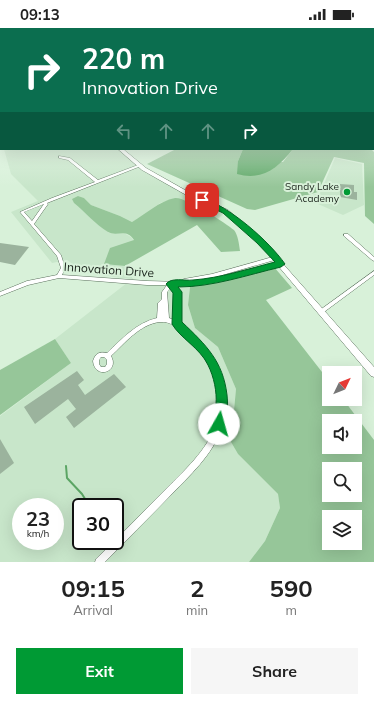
<!DOCTYPE html>
<html lang="en">
<head>
<meta charset="utf-8">
<style>
	:root { --surface:#fff; --page:#f6f6f6; --text:#222; --muted:#767676; --accent:#009a34 }
	body { margin:0; font-family:Mulish,sans-serif; background:var(--page); color:var(--text); height:100vh; display:flex; flex-direction:column; font-size:15px; white-space:nowrap }
	* { box-sizing:border-box; margin:0 }
	p { font-size:13px; color:var(--muted) }
	.icon { flex:none; width:22px; height:22px; fill:none; stroke:currentColor; stroke-width:2; stroke-linecap:round; stroke-linejoin:round }
	.map { position:relative; height:534px; overflow:hidden }
	.drawer { display:flex; flex-direction:column; background:var(--surface); flex:1 }
	.drawer>* { flex:none }
	.top-card { position:absolute; left:0px; top:0px; width:374px; height:122px; box-shadow:0 4px 16px #0002; background:#0b6e4f; color:#fff; overflow:hidden }
	.needle { width:26px; rotate:47deg }
	.controls { position:absolute; left:322px; top:338px; display:grid; gap:8px }
	.controls a { display:grid; place-items:center; width:40px; height:40px; border-radius:0px; background:var(--surface); box-shadow:0 4px 16px #0002; font-size:20px }
	.speed { position:absolute; left:12px; top:470px; display:flex; gap:8px; font-size:20px; font-weight:700; text-align:center }
	.speed>* { display:grid; place-content:center; width:52px; height:52px; border-radius:50%; background:var(--surface); box-shadow:0 4px 16px #0002; line-height:1 }
	.speed small { font-size:10px; font-weight:400 }
	.speed .limit { border:2px solid #111; border-radius:6px; background:#fff; color:#111 }
	.pin { position:absolute; display:grid; place-items:center; width:34px; height:34px; color:#fff; margin:-17px; border-radius:8px; box-shadow:0 2px 6px #0006 }
	.me { position:absolute; width:44px; margin:-22px; rotate:7deg; stroke-linejoin:round; filter:drop-shadow(0 0 3px #0008) }
	.turn { display:flex; align-items:center; gap:14px; height:84px; padding:0 16px; font-size:18px }
	.turn .icon { width:52px; height:52px; stroke-width:2.5 }
	.turn b { display:block; font-size:28px; line-height:34px }
	.lanes { display:flex; align-items:center; height:38px; padding:0 16px; background:#0003; justify-content:center; gap:20px; direction:ltr }
	.lanes .off { opacity:.35 }
	.eta { display:flex; justify-content:space-evenly; align-items:center; height:68px; text-align:center }
	.eta b { font-size:24px; font-weight:700; line-height:28px }
	.cta { display:flex; gap:8px; margin-top:auto; padding:8px 16px }
	.cta a { flex:1; height:46px; border-radius:0px; background:var(--accent); color:#fff; font-size:16px; font-weight:700; line-height:46px; text-align:center }
	.cta a+a { background:var(--page); color:var(--text) }
	.status { display:flex; justify-content:space-between; align-items:center; height:28px; padding:0 20px; background:var(--surface); direction:ltr }
	.status svg { height:11px; fill:currentColor }
	.map>svg:first-child { display:block }
	.built { fill:#c8e6ca; fill-rule:evenodd }
	.green { fill:#96c699; fill-rule:evenodd }
	.water { fill:#5ba564 }
	.lines { fill:none; stroke-linecap:round; stroke-linejoin:round }
	.stream { stroke:#5ba564; stroke-width:2 }
	.building { fill:#9bb39d }
	.minor-casing { stroke:#5a705c; stroke-width:1 }
	.major-casing { stroke:#5a705c; stroke-width:1 }
	.minor { fill:#fff; fill-rule:evenodd }
	.major { fill:#fff; fill-rule:evenodd }
	.route { fill:#009a34; stroke:#006422 }
	.poi-dot { fill:#009a34; stroke:#d8f1d9; stroke-width:1.5 }
	.labels { text-anchor:middle; stroke-width:4; stroke-linejoin:round; paint-order:stroke }
	.far-poi-label { font-size:10px; fill:#1c251d; stroke:#d8f1d9; text-anchor:end }
	.street-label { font-size:12px; fill:#1c251d; stroke:#d8f1d9 }
</style>
</head>
<body>
<div class="status"><b>09:13</b><svg viewBox="0 0 49 12"><path d="M0 12V9h3v3zM5 12V6h3v6zM10 12V3h3v9zM15 12V0h3v12zM26 1h20v11H26zM47 4h2v5h-2z"/></svg></div>
<div class="map">
<svg width="374" height="534" viewBox="0 0 374 534">
	<rect width="100%" height="100%" fill="#d8f1d9"/>
	<g class="built">
		<path d="M4,121H120L130,130L161,151L226,183L218,191L176,170L160,175L146,186L132,194L120,188L91,177L84,170L78,168L74,175L109,205H124L131,209L134,213L104,236L125,238L133,251L190,259L188,277L195,300L218,319L236,361L231,414L238,426L278,466L280,480L265,513L249,534H0V388L71,335L55,311L132,251L85,245L67,232L52,235L11,184L38,173L11,146ZM21,479H55V513H21ZM81,479H115V513H81Z"/>
		<path d="M335,130L362,136L364,177L343,187L318,176L308,168L320,165Z"/>
	</g>
	<g class="green">
		<path d="M176,121H243L238,133L283,134L293,121H371L374,124V196L365,188L364,135L334,129L318,164L255,182L247,181L147,136Z"/>
		<path d="M78,168L84,170L91,177L120,188L132,194C146,186 159,173 175,170C184,168 226,195 234,202C238,207 239,216 240,223L221,224L197,197L125,238L104,236L110,220L134,212C126,200 117,209 108,204C96,197 85,184 74,175L72,171Z"/>
		<path d="M274,239L292,260L266,272L329,353V371H343L374,412V534H249L265,513L280,480L278,466L238,426L231,414L236,361L218,319L195,300L188,277L190,259L230,251ZM329,393H355V419H329ZM329,441H355V467H329ZM329,489H355V515H329Z"/>
		<path d="M55,311L71,335L0,387V342Z"/>
	</g>
	<path class="water" d="M243,121H293C278,140 262,153 237,146L238,133Z"/>
	<g class="lines">
		<path class="stream" d="M66,438L67,450L82,466L90,479"/>
	</g>
	<g class="building">
		<path d="M340,156L354,157V164H357V172L340,169Z"/>
		<path d="M0,215L29,219L15,237L0,234Z"/>
		<path d="M77,343L84,352L78,357L85,367L114,346L126,359L74,400L66,389L76,381L68,371L35,396L24,379Z"/>
		<path d="M0,411L14,435L0,446Z"/>
	</g>
	<g class="lines">
		<defs>
			<g id="minor">
				<rect x="0" y="111" width="1" height="2"/>
				<path d="M59,128L70,130L98,152L138,137L141,138L47,175L48,176L43,183L34,196L61,227L65,240L62,247L147,253L182,254V252L184,251L212,246L276,228L278,230V231L212,250L188,254H193L281,234L283,236L281,238L193,258L175,257L179,264L180,295C208,317 228,351 224,387C223,391 223,395 222,399C213,427 189,448 169,469C148,491 126,512 105,534H95L96,531C120,508 143,484 167,460C183,444 208,421 215,398C217,395 217,390 217,386C222,354 208,330 186,308C179,300 171,293 160,294C140,296 125,315 111,328C120,344 95,352 93,333C95,326 99,323 107,325C122,311 136,295 157,290L158,275L162,271V264L167,257H147L59,250L28,257L0,268V264L27,253L57,247L61,240L57,228L20,184L52,170L95,154L68,132L59,130ZM44,176L32,193L24,184ZM171,259L175,264L174,292L169,290L167,264ZM101,329H104L107,332V336L105,339H101L99,336V332Z"/>
				<path d="M344,206H348L374,229V233L372,232L344,208Z"/>
				<path d="M374,243V247L324,284H320L319,283L320,282Z"/>
			</g>
			<path id="major" d="M118,121H123L146,140L192,166L228,182L262,212L374,339V349L371,348L258,214L224,184L188,168L142,142Z"/>
		</defs>
		<use href="#minor" class="minor-casing"/>
		<use href="#major" class="major-casing"/>
		<use href="#minor" class="minor"/>
		<use href="#major" class="major"/>
	</g>
	<linearGradient id="sky" x2="0" y2="1"><stop stop-color="#6faeb3"/><stop offset="0.53" stop-color="#edf9ee"/><stop offset="1" stop-color="#edf9ee" stop-opacity="0"/></linearGradient>
	<rect width="374" height="159" fill="url(#sky)"/>
	<path class="route" d="M202,170C229,178 269,213 285,236L281,239C247,247 213,259 178,259L182,264V294C206,317 223,333 227,367C228,377 228,391 223,401L219,402L215,401C212,393 215,384 216,376C217,364 214,349 208,337C200,320 180,310 172,296L173,265L166,256C171,249 185,253 193,252C220,250 248,241 275,234L257,215L223,185L200,174V171Z"/>
	<circle class="poi-dot" cx="347" cy="164" r="4"/>
	<g class="labels">
		<g class="far-poi-label">
			<text x="339" y="162">Sandy Lake<tspan x="339" dy="12">Academy</tspan></text>
		</g>
		<g class="street-label">
			<text transform="translate(109 242) rotate(4)" y="4">Innovation Drive</text>
		</g>
	</g>
</svg>
<div class="controls">
<a><svg class="needle" viewBox="-14 -14 28 28"><path d="M0-13l5 13h-10z" fill="#e53935"/><path d="M0 13l5-13h-10z" fill="#767676"/></svg></a>
<a><svg class="icon" aria-label="sound" viewBox="0 0 24 24"><path d="M4 9h4l5-4v14l-5-4H4zM17 9q2 3 0 6"/></svg></a>
<a><svg class="icon" aria-label="search" viewBox="0 0 24 24"><circle cx="10" cy="10" r="6"/><path d="M15 15l6 6"/></svg></a>
<a><svg class="icon" aria-label="layers" viewBox="0 0 24 24"><path d="M12 4l9 5-9 5-9-5zM3 14l9 5 9-5"/></svg></a>
</div>
<div class="speed"><div>23<small>km/h</small></div><div class="limit">30</div></div>
<div class="pin" style="left:202px;top:172px;background:#d93025"><svg class="icon" aria-label="arrive" viewBox="0 0 24 24"><path d="M6 21V4h12l-3 4 3 4H6"/></svg></div>
<svg class="me" style="left:219px;top:396px" viewBox="-20 -20 40 40"><circle r="19" fill="#fff"/><path d="M0-13L10 11 0 6-10 11z" fill="#009a34"/></svg>
<div class="top-card">
<div class="turn"><svg class="icon" aria-label="right" viewBox="0 0 24 24"><path d="M7 20v-9h11M14 6l5 5-5 5"/></svg><div><b>220 m</b>Innovation Drive</div></div>
<div class="lanes"><svg class="icon off" aria-label="left" viewBox="0 0 24 24"><path d="M17 20v-9H6M10 6l-5 5 5 5"/></svg><svg class="icon off" aria-label="ahead" viewBox="0 0 24 24"><path d="M12 20V5M6 11l6-6 6 6"/></svg><svg class="icon off" aria-label="ahead" viewBox="0 0 24 24"><path d="M12 20V5M6 11l6-6 6 6"/></svg><svg class="icon" aria-label="right" viewBox="0 0 24 24"><path d="M7 20v-9h11M14 6l5 5-5 5"/></svg></div>
</div>
</div>
<section class="drawer">
<div class="eta">
<div><b>09:15</b><p>Arrival</p></div>
<div><b>2</b><p>min</p></div>
<div><b>590</b><p>m</p></div>
</div>
<div class="cta"><a>Exit</a><a>Share</a></div>
</section>
</body>
</html>
